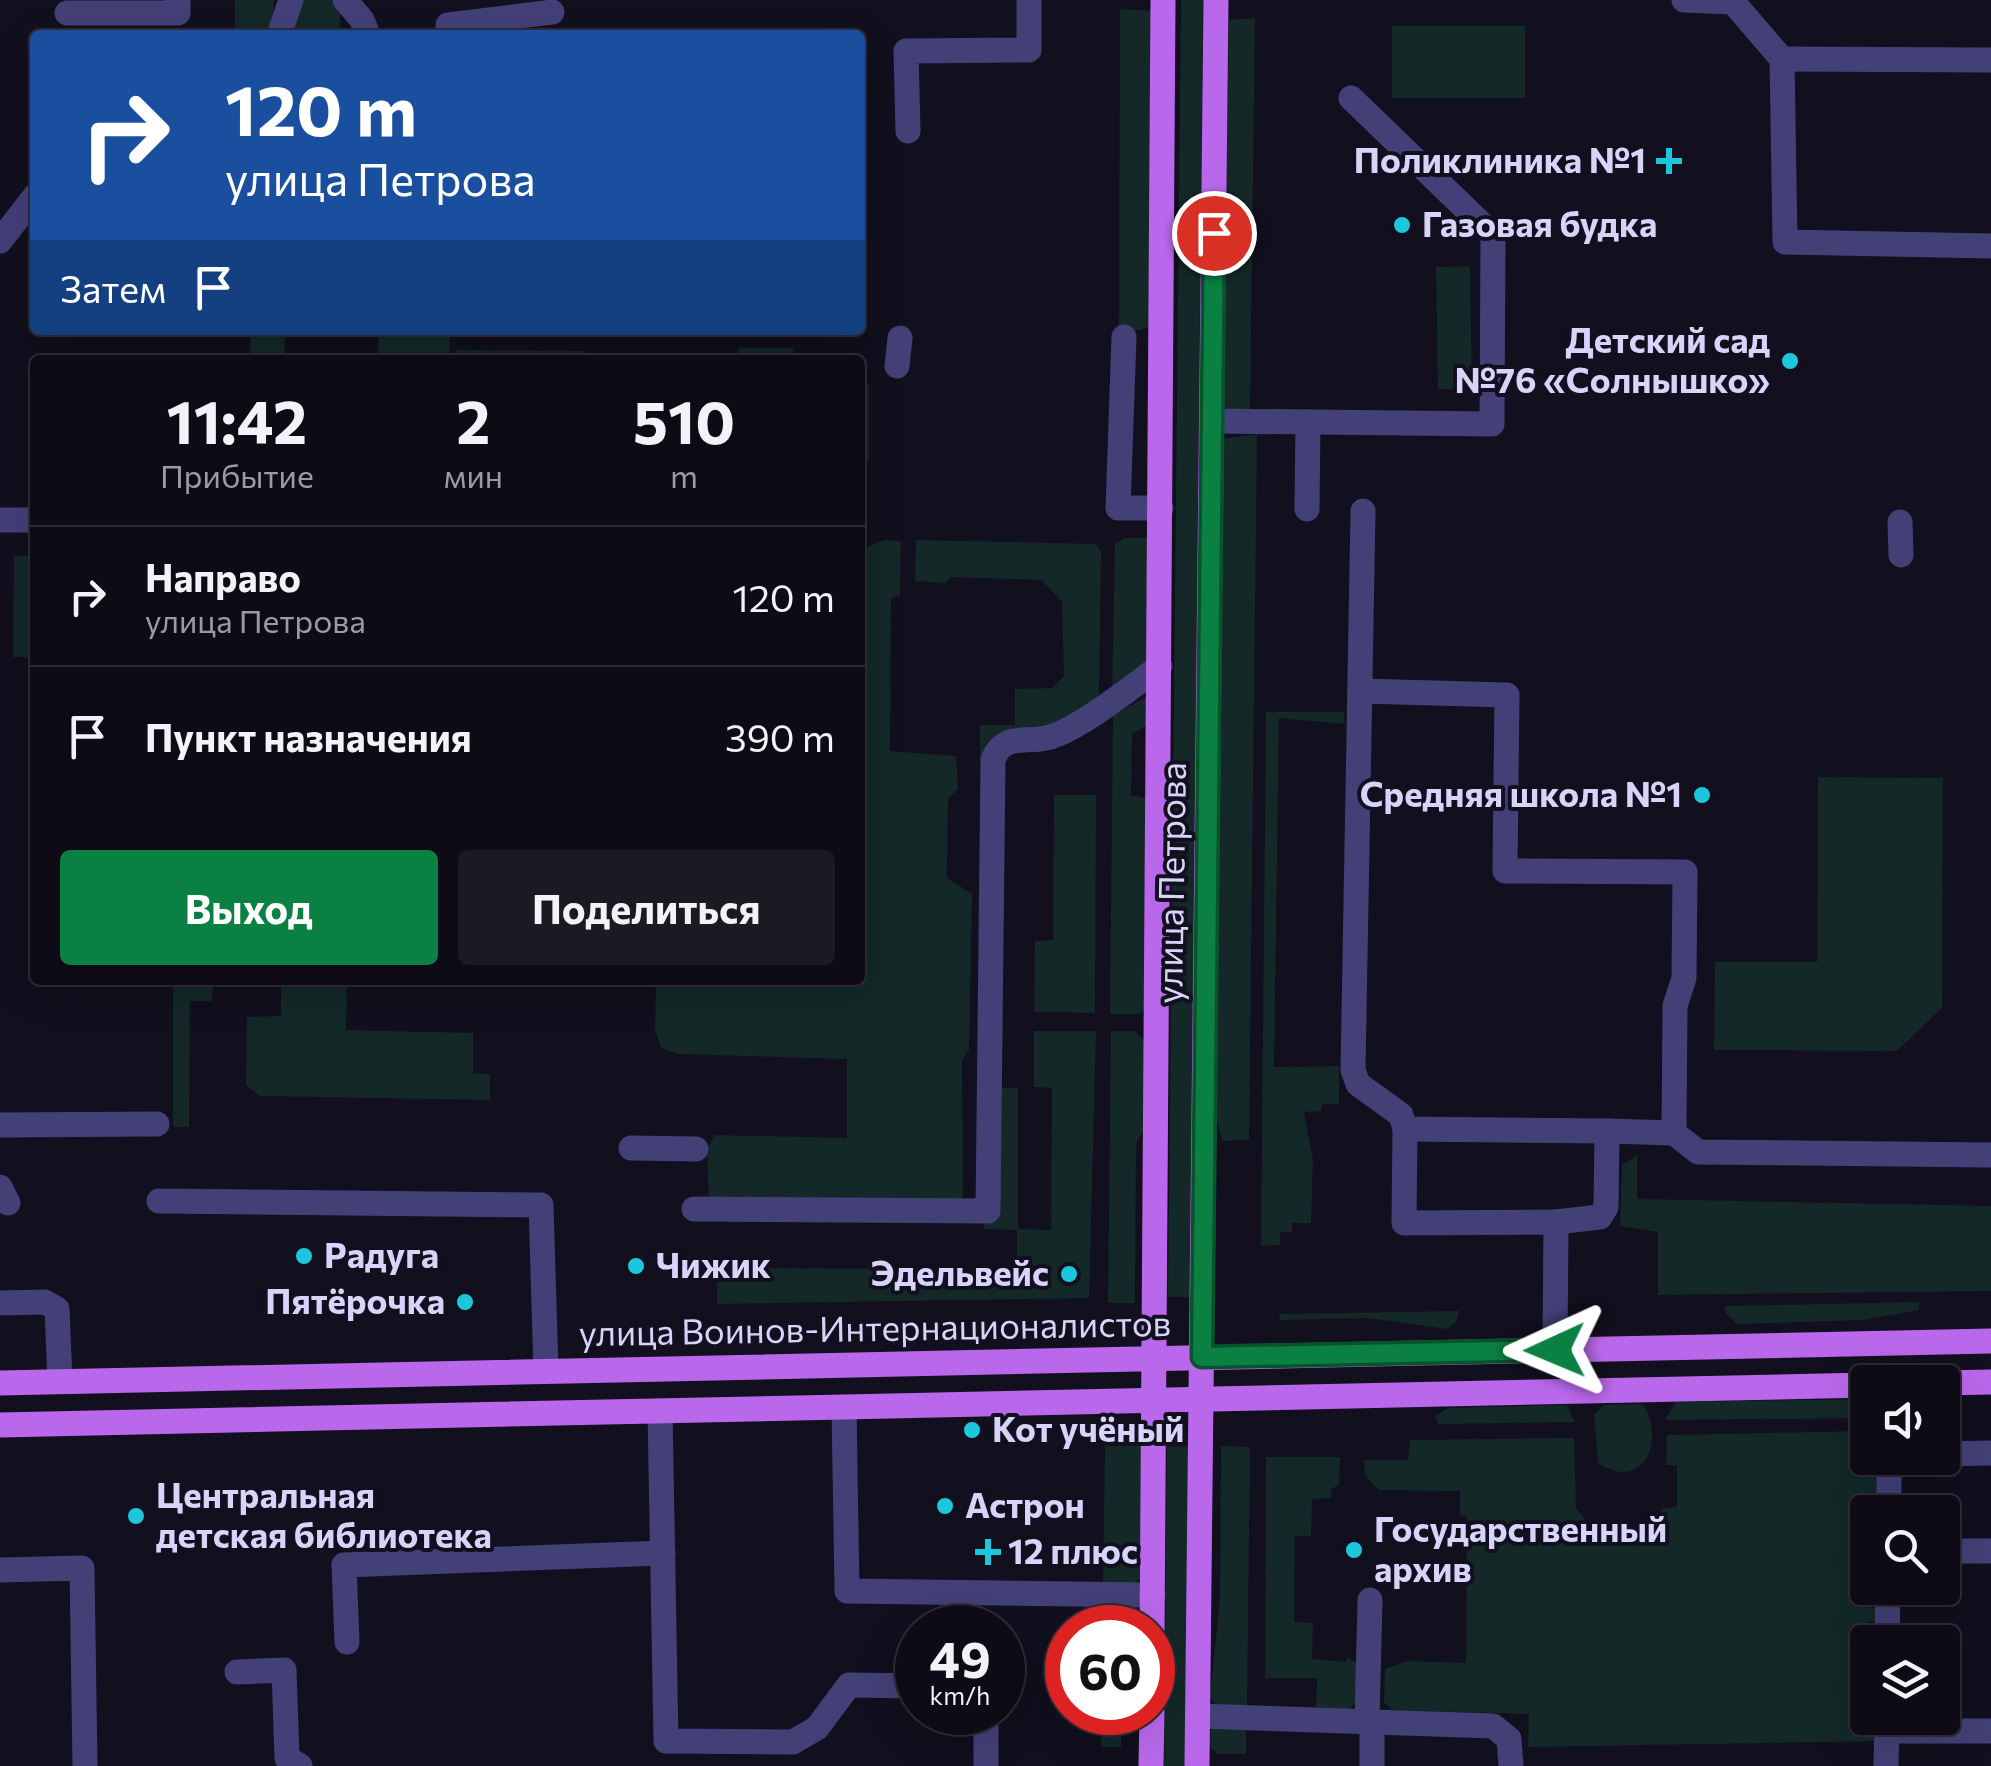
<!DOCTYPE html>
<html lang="ru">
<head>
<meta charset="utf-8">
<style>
	:root { --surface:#0e0b16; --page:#1c1923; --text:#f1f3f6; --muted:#9b9ba1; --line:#2e2b35; --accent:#0b8043 }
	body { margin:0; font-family:Commissioner,sans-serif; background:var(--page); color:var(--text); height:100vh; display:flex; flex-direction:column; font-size:38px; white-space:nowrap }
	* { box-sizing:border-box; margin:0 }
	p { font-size:32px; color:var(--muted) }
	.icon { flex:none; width:55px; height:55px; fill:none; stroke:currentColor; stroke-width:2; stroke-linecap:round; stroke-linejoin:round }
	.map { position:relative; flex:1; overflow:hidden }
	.side { position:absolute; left:30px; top:355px; width:835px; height:630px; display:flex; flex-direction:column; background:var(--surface); border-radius:10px; box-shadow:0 10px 40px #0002,0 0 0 2px var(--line) }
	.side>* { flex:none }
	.hud { position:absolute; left:30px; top:30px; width:835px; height:305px; border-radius:10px; box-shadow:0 10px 40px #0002,0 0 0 2px var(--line); background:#1a4fa0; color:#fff; overflow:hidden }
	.controls { position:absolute; left:1850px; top:1365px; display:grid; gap:20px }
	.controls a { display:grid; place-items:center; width:110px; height:110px; border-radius:10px; background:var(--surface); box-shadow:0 10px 40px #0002,0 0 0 2px var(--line); font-size:50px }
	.speed { position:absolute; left:895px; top:1605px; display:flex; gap:20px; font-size:50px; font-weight:700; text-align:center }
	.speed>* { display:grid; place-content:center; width:130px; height:130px; border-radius:50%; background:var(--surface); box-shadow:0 10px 40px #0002,0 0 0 2px var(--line); line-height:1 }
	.speed small { font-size:25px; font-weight:400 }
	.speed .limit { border:15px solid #d22; background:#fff; color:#111 }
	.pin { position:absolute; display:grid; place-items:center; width:85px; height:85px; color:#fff; margin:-42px; border:5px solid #fff; border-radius:50%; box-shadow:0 2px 10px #0007 }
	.me { position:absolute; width:110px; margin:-55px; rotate:269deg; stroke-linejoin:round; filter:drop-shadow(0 0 8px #0008) }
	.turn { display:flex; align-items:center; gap:35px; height:210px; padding:0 30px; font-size:45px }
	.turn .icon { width:130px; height:130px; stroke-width:2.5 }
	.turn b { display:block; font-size:70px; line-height:85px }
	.then { display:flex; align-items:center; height:95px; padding:0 30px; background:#0003; gap:20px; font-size:38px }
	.eta { display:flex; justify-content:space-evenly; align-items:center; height:170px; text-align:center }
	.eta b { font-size:60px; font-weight:700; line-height:70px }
	.action { display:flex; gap:20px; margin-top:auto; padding:20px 30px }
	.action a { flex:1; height:115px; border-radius:10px; background:var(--accent); color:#fff; font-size:40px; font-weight:700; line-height:115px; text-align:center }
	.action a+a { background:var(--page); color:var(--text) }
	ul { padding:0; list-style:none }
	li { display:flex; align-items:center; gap:30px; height:140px; padding:0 30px; border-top:2px solid var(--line) }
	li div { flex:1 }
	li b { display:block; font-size:38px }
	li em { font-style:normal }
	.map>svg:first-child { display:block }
	.green { fill:#132827 }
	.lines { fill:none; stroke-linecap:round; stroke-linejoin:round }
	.minor { stroke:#424077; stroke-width:25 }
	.major { stroke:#ba68eb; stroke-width:25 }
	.route-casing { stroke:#07532c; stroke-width:25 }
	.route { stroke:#0b8043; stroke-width:18 }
	.poi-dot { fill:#1dc7db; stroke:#120f1e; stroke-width:4 }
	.labels { text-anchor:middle; stroke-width:8; stroke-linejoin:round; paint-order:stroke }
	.poi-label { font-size:35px; font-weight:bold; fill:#d7d3f9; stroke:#120f1e; text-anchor:start }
	.street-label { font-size:35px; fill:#d7d3f9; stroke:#120f1e }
</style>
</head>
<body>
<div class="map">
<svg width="1991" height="1766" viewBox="0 0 1991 1766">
	<rect width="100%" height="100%" fill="#120f1e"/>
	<g class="green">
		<path d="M235,0H274L273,35H235Z"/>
		<path d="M299,0H332L340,10V35H286Z"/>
		<path d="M1181,0H1203L1190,1297H1168Z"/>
		<path d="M1120,9L1155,11L1156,323L1142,330H1119Z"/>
		<path d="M1255,18L1250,412H1222L1229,20Z"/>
		<rect x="1392" y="26" width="133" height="72"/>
		<path d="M1470,266L1472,389H1438L1436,267Z"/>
		<path d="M251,330H285L284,360H250Z"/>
		<path d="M379,330H450L449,360H378Z"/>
		<path d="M740,348H793V360H735Z"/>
		<path d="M457,350L585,351V360H456Z"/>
		<rect x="860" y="385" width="9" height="74"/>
		<path d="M1257,434L1249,1140L1222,1141L1213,1103L1221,439Z"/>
		<path d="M1124,538H1152V666L1112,695L1115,544Z"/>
		<path d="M884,540L901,541L900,596L891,598L890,751L956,756L958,789L948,798L947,878L972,894L969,1050L962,1060L963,1206L709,1204L707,1151L714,1135L847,1138V1059L677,1054L661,1048L655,1030L656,980H860V550Z"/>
		<path d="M916,540L1095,544L1101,551L1099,702L991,759H980V725H1015V689L1052,688L1064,676L1062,602L1042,580L951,577L946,583L915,581Z"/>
		<path d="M14,556H35V657H13Z"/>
		<path d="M1152,694V722L1132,734L1131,795L1151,799L1147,1006L1140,1014H1110L1113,715Z"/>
		<path d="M1266,712H1344L1345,724L1279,718L1274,1067L1339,1066V1104H1322L1321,1111L1304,1112L1313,1160L1311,1223H1292V1232H1280V1245L1261,1246Z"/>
		<path d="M1818,777L1943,778L1942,1008L1897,1051L1714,1050L1715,962H1817Z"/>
		<path d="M1054,795H1096L1095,1013L1034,1012L1035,941L1053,940Z"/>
		<path d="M173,980H213L212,1001H190L189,1127H173Z"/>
		<path d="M281,980H347L346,1030L473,1033V1073L490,1074V1100L260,1096L246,1085L247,1017L281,1016Z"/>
		<path d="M1034,1031H1096L1089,1298L717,1304V1268L1017,1269V1230L984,1229L985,1068L998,1088H1018V1229L1051,1230L1052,1088L1034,1087Z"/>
		<path d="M1111,1031H1135L1145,1042L1146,1126L1136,1143L1135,1303H1108Z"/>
		<path d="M1637,1155V1199L1991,1206V1291L1658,1295V1232L1620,1226L1622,1165Z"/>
		<path d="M1919,1302V1310L1863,1320L1737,1324L1725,1313V1306Z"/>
		<path d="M1459,1311L1457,1321L1447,1329L1369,1318L1279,1320L1280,1314Z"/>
		<path d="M1867,1399V1418L1665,1420L1676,1402Z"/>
		<path d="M1643,1404C1665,1437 1646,1494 1598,1463L1594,1415L1604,1405Z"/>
		<path d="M1567,1405L1575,1422L1438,1424L1435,1416L1448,1408Z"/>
		<path d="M1867,1431L1868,1458H1880L1881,1512H1868V1607L1877,1609V1621L1868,1622V1718L1881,1722V1741L1528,1747L1529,1714L1394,1710L1384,1703L1385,1669L1407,1661L1466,1663L1467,1516L1460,1515V1491L1379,1490L1365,1475L1364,1460H1408L1410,1440L1574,1438L1576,1508L1587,1522C1617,1535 1642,1532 1664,1508L1677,1507V1465H1666L1667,1435Z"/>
		<path d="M1105,1446H1146L1142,1576L1133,1585L1103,1587Z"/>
		<path d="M1190,1446L1186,1766H1164L1167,1447Z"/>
		<path d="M1221,1446L1250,1447L1247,1709L1218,1707L1210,1698L1220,1598Z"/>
		<path d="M1266,1457H1340L1339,1484L1331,1490V1498L1312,1499L1311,1536H1295L1294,1622L1313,1623L1312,1659L1346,1662L1347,1657L1357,1663L1355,1703L1349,1710H1316L1317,1678H1265Z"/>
		<path d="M1103,1602L1133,1604L1142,1614L1144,1627L1102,1628Z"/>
		<rect x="1101" y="1713" width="20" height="34"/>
		<path d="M1246,1724V1754H1218L1211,1748L1209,1734L1214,1726Z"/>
	</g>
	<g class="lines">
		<g class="minor">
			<path d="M345,0L362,20L368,35"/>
			<path d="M1684,0L1733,2L1782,59L1785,242L1991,246"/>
			<path d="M67,13H178V0"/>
			<path d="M279,35L291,0"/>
			<path d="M449,35L448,25L552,12"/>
			<path d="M1782,59L1991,60"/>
			<path d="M908,131L906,51L1029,50V0"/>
			<path d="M0,241L35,196"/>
			<path d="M1124,337L1118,508H1161"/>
			<path d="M897,366L900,338"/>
			<path d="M1212,421L1492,424L1493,235L1351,98"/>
			<path d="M1307,509L1308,422"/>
			<path d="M1363,511L1353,1070L1358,1084L1401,1115L1405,1129L1607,1131"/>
			<path d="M0,520H35"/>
			<path d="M1900,522L1901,555"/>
			<path d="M1360,691L1507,695L1505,871L1685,872L1684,978L1675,1006L1674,1133"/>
			<path d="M0,1125L157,1124"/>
			<path d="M1405,1129L1404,1223L1556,1222"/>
			<path d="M631,1148L696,1149"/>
			<path d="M0,1187L8,1203"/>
			<path d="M159,1201L541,1205L546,1371"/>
			<path d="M694,1209L988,1211L993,760C1003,733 1024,743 1046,738C1076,732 1134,685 1160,666"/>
			<path d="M0,1303L45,1302L57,1309L60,1381"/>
			<path d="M1555,1350L1556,1222L1600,1217L1606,1207L1607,1131L1674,1133L1698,1152L1991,1155"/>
			<path d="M844,1407L847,1591L1153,1595"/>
			<path d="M660,1411L666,1741L793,1742L817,1728L849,1685L918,1686"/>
			<path d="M1942,1454L1991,1453"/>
			<path d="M1889,1512V1458"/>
			<path d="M1942,1551H1991"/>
			<path d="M0,1570L82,1568L85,1766"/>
			<path d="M347,1642L344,1565L663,1553"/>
			<path d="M1887,1642L1888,1588"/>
			<path d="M237,1672L284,1670L287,1758L300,1766"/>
			<path d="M1198,1716L1493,1726L1509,1739L1511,1766"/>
			<path d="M1367,1720L1370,1600"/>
			<path d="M1887,1731H1991"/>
			<path d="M986,1766V1712"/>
			<path d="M1372,1766V1720"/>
			<path d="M1886,1766L1887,1718"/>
		</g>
		<g class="major">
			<path d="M0,1383L1991,1341"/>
			<path d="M1942,1383L1991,1382"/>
			<path d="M0,1425L1868,1385"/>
			<path d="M1152,1640L1163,0"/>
			<path d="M1151,1766L1152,1712"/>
			<path d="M1197,1766L1216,0"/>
		</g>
	</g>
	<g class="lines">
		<defs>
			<path id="route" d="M1214,233L1202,1357L1555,1350"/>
		</defs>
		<use href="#route" class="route-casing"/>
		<use href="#route" class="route"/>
	</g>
	<g class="poi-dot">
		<path d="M1664 146h10v10h10v10h-10v10h-10v-10h-10v-10h10z"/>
		<circle cx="1402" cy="225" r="10"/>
		<circle cx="1790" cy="361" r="10"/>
		<circle cx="1702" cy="795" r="10"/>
		<circle cx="304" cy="1256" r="10"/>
		<circle cx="636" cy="1266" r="10"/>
		<circle cx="1069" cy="1274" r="10"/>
		<circle cx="465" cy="1302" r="10"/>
		<circle cx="972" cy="1430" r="10"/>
		<circle cx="945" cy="1506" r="10"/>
		<circle cx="136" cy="1516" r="10"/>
		<circle cx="1354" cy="1550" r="10"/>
		<path d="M983 1537h10v10h10v10h-10v10h-10v-10h-10v-10h10z"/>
	</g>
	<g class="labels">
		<g class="poi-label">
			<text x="1646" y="173" text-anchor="end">Поликлиника №1</text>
			<text x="1422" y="237">Газовая будка</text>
			<text x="1770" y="353" text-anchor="end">Детский сад<tspan x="1770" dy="40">№76 «Солнышко»</tspan></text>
			<text x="1682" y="807" text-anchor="end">Средняя школа №1</text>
			<text x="324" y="1268">Радуга</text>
			<text x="656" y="1278">Чижик</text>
			<text x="1049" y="1286" text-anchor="end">Эдельвейс</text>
			<text x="445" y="1314" text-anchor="end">Пятёрочка</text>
			<text x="992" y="1442">Кот учёный</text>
			<text x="156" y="1508">Центральная<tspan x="156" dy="40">детская библиотека</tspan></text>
			<text x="965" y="1518">Астрон</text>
			<text x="1374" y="1542">Государственный<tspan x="1374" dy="40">архив</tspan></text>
			<text x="1008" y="1564">12 плюс</text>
		</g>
		<g class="street-label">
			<text transform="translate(1172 883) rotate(-89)" y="12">улица Петрова</text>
			<text transform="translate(875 1329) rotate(-1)" y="12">улица Воинов-Интернационалистов</text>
		</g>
	</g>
</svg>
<div class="controls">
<a><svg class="icon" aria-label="sound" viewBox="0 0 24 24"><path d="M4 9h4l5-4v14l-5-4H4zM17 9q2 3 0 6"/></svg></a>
<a><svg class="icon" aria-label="search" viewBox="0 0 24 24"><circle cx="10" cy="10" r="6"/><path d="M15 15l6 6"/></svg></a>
<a><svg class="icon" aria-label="layers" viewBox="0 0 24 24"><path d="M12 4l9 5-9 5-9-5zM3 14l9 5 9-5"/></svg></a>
</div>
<div class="speed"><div>49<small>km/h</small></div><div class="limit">60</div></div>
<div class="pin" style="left:1214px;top:233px;background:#d93025"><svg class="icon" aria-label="arrive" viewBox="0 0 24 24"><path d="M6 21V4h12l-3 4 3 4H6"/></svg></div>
<svg class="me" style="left:1555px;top:1350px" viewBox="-20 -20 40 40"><path d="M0-17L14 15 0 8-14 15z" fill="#0b8043" stroke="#fff" stroke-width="4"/></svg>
<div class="hud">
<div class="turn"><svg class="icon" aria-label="right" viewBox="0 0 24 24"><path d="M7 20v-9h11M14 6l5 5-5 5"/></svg><div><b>120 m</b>улица Петрова</div></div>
<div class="then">Затем<svg class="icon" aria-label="arrive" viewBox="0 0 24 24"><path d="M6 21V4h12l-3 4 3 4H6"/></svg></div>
</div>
<section class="side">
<div class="eta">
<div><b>11:42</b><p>Прибытие</p></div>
<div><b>2</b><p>мин</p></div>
<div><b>510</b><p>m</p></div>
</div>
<ul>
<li><svg class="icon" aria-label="right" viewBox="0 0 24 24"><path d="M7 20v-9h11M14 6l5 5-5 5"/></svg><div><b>Направо</b><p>улица Петрова</p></div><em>120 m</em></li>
<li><svg class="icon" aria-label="arrive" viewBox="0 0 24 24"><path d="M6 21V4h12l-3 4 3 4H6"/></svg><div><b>Пункт назначения</b></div><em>390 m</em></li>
</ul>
<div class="action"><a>Выход</a><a>Поделиться</a></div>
</section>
</div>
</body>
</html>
